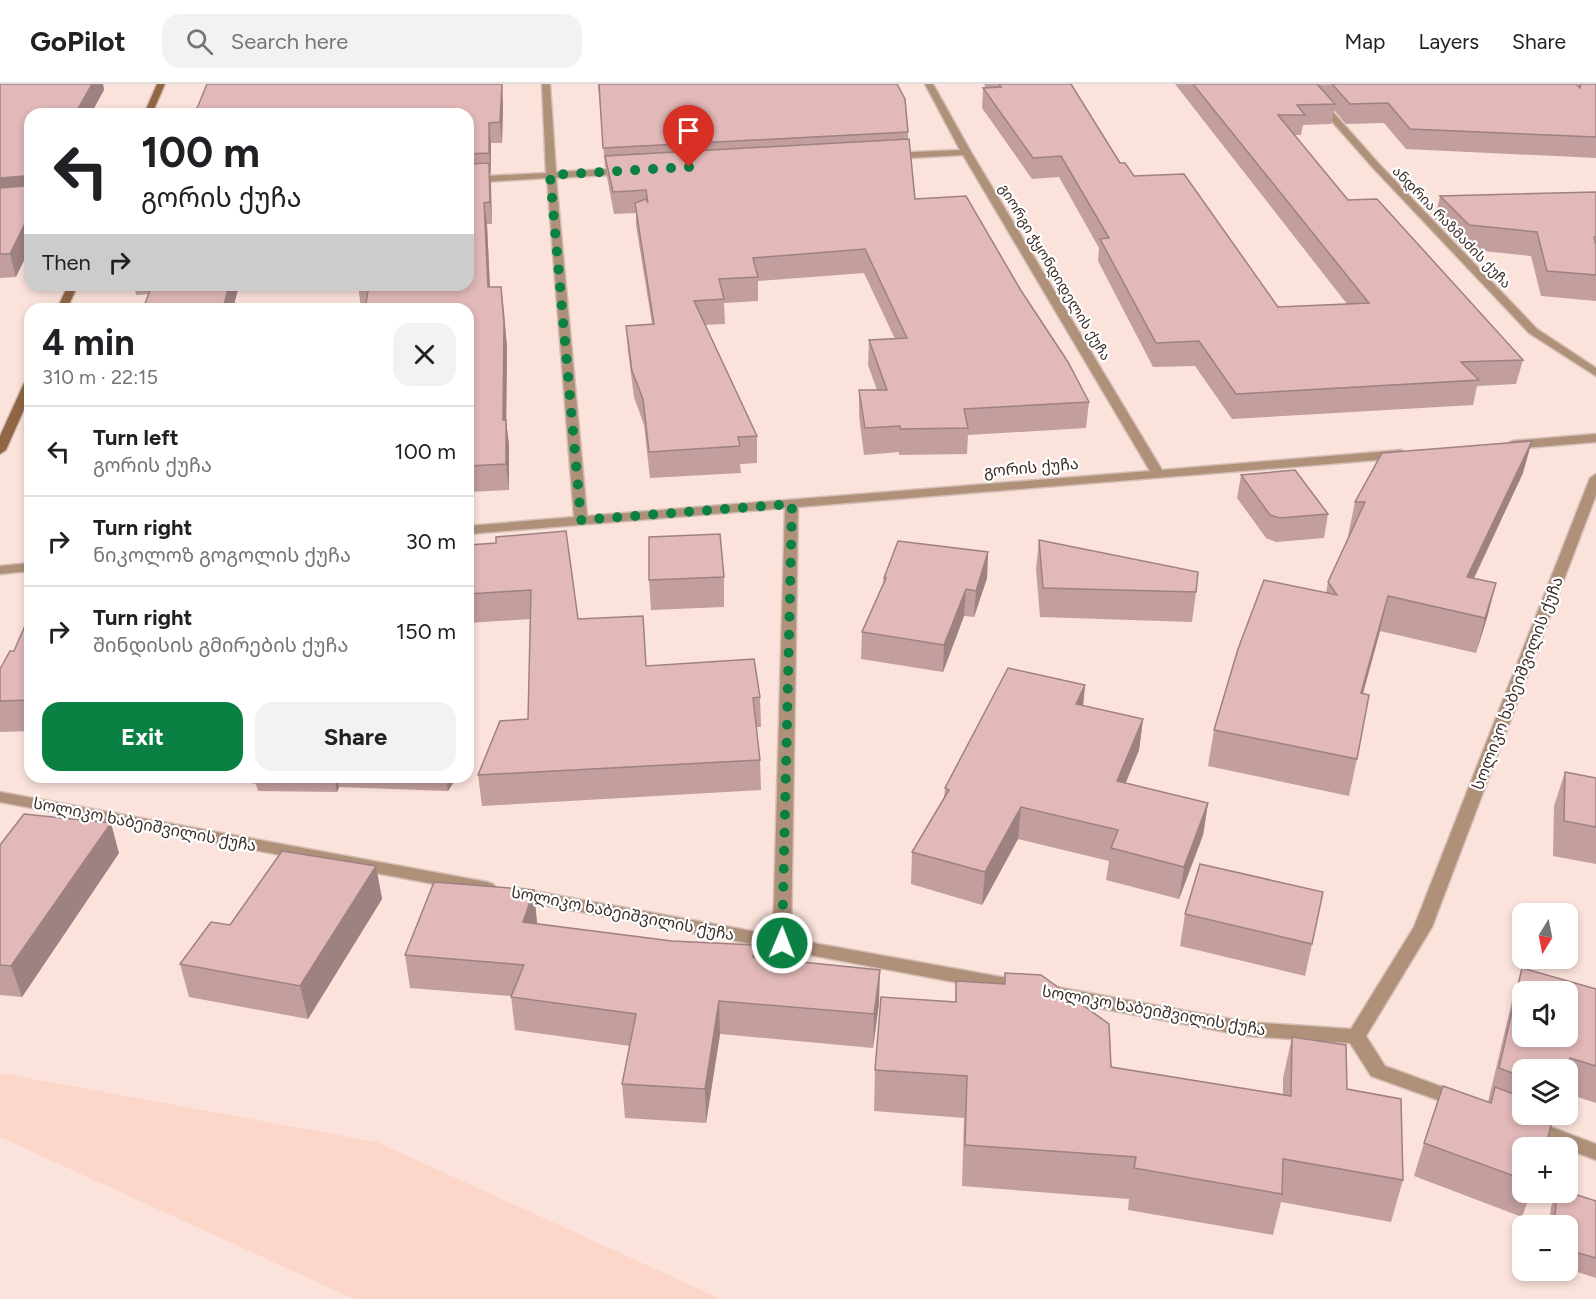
<!DOCTYPE html>
<html lang="en">
<head>
<meta charset="utf-8">
<style>
	:root { --surface:#fff; --page:#f2f2f2; --text:#202124; --muted:#757577; --line:#e0e0e0; --accent:#0b8043 }
	body { margin:0; font-family:Figtree,"Noto Sans Georgian",sans-serif; background:var(--page); color:var(--text); height:100vh; display:flex; flex-direction:column; font-size:22px; white-space:nowrap }
	* { box-sizing:border-box; margin:0 }
	p { font-size:20px; color:var(--muted) }
	.icon { flex:none; width:33px; height:33px; fill:none; stroke:currentColor; stroke-width:2; stroke-linecap:round; stroke-linejoin:round }
	.map { position:relative; flex:1; overflow:hidden }
	.panel { position:absolute; left:24px; top:219px; width:450px; height:480px; display:flex; flex-direction:column; background:var(--surface); border-radius:18px; box-shadow:0 3px 9px #0003 }
	.panel>* { flex:none }
	.top-card { position:absolute; left:24px; top:24px; width:450px; height:183px; border-radius:18px; box-shadow:0 3px 9px #0003; background:#fff; color:var(--text); overflow:hidden }
	.needle { width:39px; rotate:190deg }
	.fabs { position:absolute; left:1512px; top:819px; display:grid; gap:12px }
	.fabs a { display:grid; place-items:center; width:66px; height:66px; border-radius:12px; background:var(--surface); box-shadow:0 3px 9px #0003; font-size:30px }
	.pin { position:absolute; display:grid; place-items:center; width:51px; height:51px; color:#fff; margin:-62px -26px; border-radius:50% 50% 50% 0; rotate:-45deg; box-shadow:0 0 6px #0007 }
	.pin .icon { rotate:45deg }
	.me { position:absolute; width:66px; margin:-33px; rotate:1deg; stroke-linejoin:round; filter:drop-shadow(0 0 4px #0008) }
	.turn { display:flex; align-items:center; gap:21px; height:126px; padding:0 18px; font-size:27px }
	.turn .icon { width:78px; height:78px; stroke-width:2.5 }
	.turn b { display:block; font-size:42px; line-height:51px }
	.then { display:flex; align-items:center; height:57px; padding:0 18px; background:#0003; gap:12px; font-size:22px }
	.round { display:grid; place-items:center; flex:none; width:63px; height:63px; border-radius:18px; background:var(--page) }
	.summary { display:flex; align-items:center; justify-content:space-between; height:102px; padding:0 18px }
	h1 { font-size:36px; font-weight:700; line-height:45px }
	.button { display:flex; gap:12px; margin-top:auto; padding:12px 18px }
	.button a { flex:1; height:69px; border-radius:18px; background:var(--accent); color:#fff; font-size:24px; font-weight:700; line-height:69px; text-align:center }
	.button a+a { background:var(--page); color:var(--text) }
	ul { padding:0; list-style:none }
	li { display:flex; align-items:center; gap:18px; height:90px; padding:0 18px; border-top:2px solid var(--line) }
	li div { flex:1 }
	li b { display:block; font-size:22px }
	li em { font-style:normal }
	header { display:flex; align-items:center; gap:36px; box-sizing:border-box; height:84px; padding:0 30px; background:var(--surface); border-bottom:2px solid var(--line) }
	header strong { font-size:28px }
	nav { display:flex; gap:33px; margin-inline-start:auto; font-size:21px }
	.search { width:420px; height:54px; background:var(--page); display:flex; align-items:center; gap:15px; box-sizing:border-box; padding:0 21px; border-radius:18px; color:var(--muted); font-size:22px }
	.map>svg:first-child { display:block }
	.built { fill:#fdd6ca }
	.lines { fill:none; stroke-linecap:round; stroke-linejoin:round }
	.street-casing { stroke:#d5bfb7; stroke-width:3 }
	.secondary-casing { stroke:#d5bfb7; stroke-width:3 }
	.street { fill:#af917a; fill-rule:evenodd }
	.secondary { fill:#916644; fill-rule:evenodd }
	.wall { fill:#c29e9e }
	.shaded-wall { fill:#9e8181 }
	.building { fill:#e2b8b8; stroke:#9e8181; stroke-width:1.5; fill-rule:evenodd }
	.route { stroke:#0b8043; stroke-width:10; stroke-dasharray:0 18 }
	.labels { text-anchor:middle; stroke-width:4.5; stroke-linejoin:round; paint-order:stroke }
	.far-street-label { font-size:14px; fill:#3c2d28; stroke:#fff }
	.street-label { font-size:16px; fill:#3c2d28; stroke:#fff }
</style>
</head>
<body>
<header>
<strong>GoPilot</strong>
<div class="search"><svg class="icon" aria-label="search" viewBox="0 0 24 24"><circle cx="10" cy="10" r="6"/><path d="M15 15l6 6"/></svg>Search here</div>
<nav><a>Map</a><a>Layers</a><a>Share</a></nav>
</header>
<div class="map">
<svg width="1596" height="1215" viewBox="0 0 1596 1215">
	<rect width="100%" height="100%" fill="#fbe3db"/>
	<path class="built" d="M0,989L377,1058L721,1215H354L0,1053Z"/>
	<g class="lines">
		<defs>
			<g id="street">
				<path d="M542,0H550L556,88L627,84L632,87L627,90L556,94L587,432L1150,387L963,71L890,75L885,72L890,69L960,66L925,0H933L971,68L1162,386L1401,366L1407,370L1401,374L798,423L791,855L1024,897L1030,899L1033,904L1030,909L1024,911L517,816L511,814L508,810L511,806L517,804L773,851L785,424L468,450V442L574,433L547,94L468,99V93L546,89Z"/>
				<path d="M1299,0H1308L1380,81L1537,245L1596,284V292L1529,249L1374,85Z"/>
				<path d="M1596,350V358L1512,365L1506,361L1512,357Z"/>
				<path d="M1596,390V411L1432,843L1366,952L1385,982L1467,1012L1470,1017L1467,1022L1460,1024L1371,992L1350,959L1247,952L1045,914L1042,909L1045,904L1051,902L1247,938L1351,945L1414,843L1590,394Z"/>
				<path d="M30,479V487L0,490V482Z"/>
				<path d="M0,708L487,798L493,800L496,804L493,808L487,810L0,718Z"/>
				<path d="M1530,1035L1596,1060V1076L1523,1048L1520,1043L1523,1038Z"/>
			</g>
			<g id="secondary">
				<path d="M157,0H165L152,30H144Z"/>
				<path d="M68,201H78L67,225H57Z"/>
				<path d="M30,296V312L6,366L0,370V352L24,299Z"/>
			</g>
		</defs>
		<use href="#street" class="street-casing"/>
		<use href="#secondary" class="secondary-casing"/>
		<use href="#street" class="street"/>
		<use href="#secondary" class="secondary"/>
	</g>
	<g class="wall">
		<path d="M0,0H103L104,6L30,30L16,193L0,194Z"/>
		<path d="M598,0L908,48V55L915,115L1020,205L1089,318L1086,344L968,351L967,370L899,371V368L864,371L859,332V306H877L868,281L869,256L895,255L864,189L758,197V217L724,219L725,240L705,241L757,352V379L740,380L741,389L650,394L644,341L634,313L628,267L626,242L652,240L636,141V129L614,130L607,93L606,83H605Z"/>
		<path d="M984,0H1071L1120,79L1278,223L1347,220L1175,0H1576L1578,2V0H1596V74L1406,65L1384,39L1346,40L1334,26L1331,40L1303,41L1301,51H1294L1348,116L1523,276L1516,300L1477,302L1473,321L1232,335L1195,282L1153,283L1098,177L1099,164L1059,93L1032,95L982,24L983,4H986Z"/>
		<path d="M503,19L502,59H491V90H490L492,140H487L490,203H501L504,226L507,263L506,336L509,361V406L468,408V225L361,224L358,201H468V30Z"/>
		<path d="M1596,108V217L1541,212L1531,172L1464,165L1435,135L1440,112Z"/>
		<path d="M134,201H239L233,225H143L149,210L136,211Z"/>
		<path d="M1523,389L1474,495L1496,499L1487,534L1476,569L1380,547L1363,610L1357,675L1349,712L1208,682L1214,646L1326,509L1328,498L1349,452H1348L1355,418Z"/>
		<path d="M1241,391L1328,430L1324,454L1276,458L1266,454L1237,414Z"/>
		<path d="M1039,456L1196,508L1192,538L1040,533L1036,485Z"/>
		<path d="M468,461L646,582L760,613L761,643H756L760,676L761,706L482,722L478,691L528,635L531,535L468,539Z"/>
		<path d="M988,468L987,494L974,533L964,532L943,588L861,575L862,548L883,500L884,494Z"/>
		<path d="M724,493V523L651,526L649,496Z"/>
		<path d="M30,530V647L0,648V585L14,567Z"/>
		<path d="M1085,601L1083,622L1143,635L1139,666L1126,699L1208,719L1203,751L1179,815L1106,796L1109,777L1018,755L982,821L911,800L912,768L944,714L945,704Z"/>
		<path d="M1565,688L1596,694V780L1553,772L1554,722Z"/>
		<path d="M217,693H457L448,707L339,703L337,708L258,707L256,700Z"/>
		<path d="M0,761L119,769L22,913L0,911Z"/>
		<path d="M376,782L382,815L308,935L189,913L180,880L230,841Z"/>
		<path d="M534,806L537,840L672,857L755,861V873L879,919L873,964L720,950L706,1039L625,1034L622,1000L630,962L515,946L511,912L410,904L405,871Z"/>
		<path d="M1185,830L1312,860L1305,892L1180,862Z"/>
		<path d="M1522,884L1596,905V1019L1568,1010V986H1522V1108H1531L1522,1133L1414,1092L1424,1059L1490,1018H1488L1512,917Z"/>
		<path d="M1005,889L1111,983L1283,1011V994L1292,953L1347,1005L1403,1096L1391,1138L1281,1118L1273,1151L1128,1126L1129,1115L962,1102L964,1034L874,1027L875,986L955,918L956,897L1004,900Z"/>
		<path d="M1556,1108H1568L1596,1117V1194L1568,1185V1142H1549L1551,1123Z"/>
	</g>
	<g class="shaded-wall">
		<path d="M90,0H103L104,6L91,30H75Z"/>
		<path d="M502,0L503,19L502,59L500,38Z"/>
		<path d="M489,39L491,59V90L489,69Z"/>
		<path d="M489,79L491,100L492,140L490,118Z"/>
		<path d="M24,92L30,114L0,116V94Z"/>
		<path d="M484,119L487,140L491,227L488,203Z"/>
		<path d="M30,129V164L16,193L10,170Z"/>
		<path d="M229,201H239L233,225H223Z"/>
		<path d="M501,203L507,263L506,361L503,336Z"/>
		<path d="M506,336L509,361V406L506,380Z"/>
		<path d="M1532,357L1523,389L1458,527L1467,493Z"/>
		<path d="M988,468L987,494L974,533L976,507Z"/>
		<path d="M1496,499L1487,534L1476,569L1485,534Z"/>
		<path d="M966,505L964,532L943,588L944,561Z"/>
		<path d="M1388,512L1380,547L1353,645L1361,609Z"/>
		<path d="M1085,601L1082,632L1076,620Z"/>
		<path d="M1143,635L1139,666L1113,729L1117,697Z"/>
		<path d="M468,638L472,669L468,675Z"/>
		<path d="M334,693H337L339,703L337,708Z"/>
		<path d="M446,693H457L448,707Z"/>
		<path d="M1208,719L1203,751L1179,815L1184,783Z"/>
		<path d="M1021,723L1018,755L982,821L985,788Z"/>
		<path d="M111,739L119,769L22,913L11,882Z"/>
		<path d="M376,782L382,815L308,935L300,902Z"/>
		<path d="M534,806L537,839L527,871L523,838Z"/>
		<path d="M880,886L879,919L873,964L874,930Z"/>
		<path d="M719,917L720,950L706,1039L705,1005Z"/>
	</g>
	<g class="building">
		<path d="M0,0H92L75,30H30V129L10,170H0V104L25,102L27,100L24,92L0,94Z"/>
		<path d="M207,0H502L500,38L489,39V69L468,70V30H193L198,22Z"/>
		<path d="M599,0H897L905,15L908,48L603,64Z"/>
		<path d="M999,0H1071L1120,79H1125L1134,92L1184,90L1278,223L1369,219L1193,0H1317L1335,20L1297,21L1305,31H1278L1348,116L1377,115L1523,276L1461,278L1479,296L1236,310L1199,257L1156,259L1100,155L1109,154L1061,72L1033,74L983,4L1001,3Z"/>
		<path d="M1332,0H1576L1580,4L1581,0H1596V53L1410,45L1388,19L1350,20Z"/>
		<path d="M909,55L915,115L966,112L1020,205L1068,278L1089,318L964,325L968,344L900,345V342L865,344L859,306H887L869,256L907,254L865,165L753,174L758,193L719,195L724,215L694,217L757,352L738,353L740,362L649,368L643,315L632,287L626,242L654,240L635,119L646,115L648,119L646,106L613,108L605,72Z"/>
		<path d="M489,79L490,118L484,119L488,203H501L504,239L503,336H506V380L468,382V225H365L369,201H468V80Z"/>
		<path d="M1596,108V153H1594L1596,161V191L1547,187L1537,148L1469,141L1440,112Z"/>
		<path d="M152,201H229L223,225H143Z"/>
		<path d="M1532,357L1467,493L1496,499L1485,534L1388,512L1361,609L1369,611L1357,675L1214,646L1238,565L1264,496L1337,511L1328,498L1365,418H1355L1382,369Z"/>
		<path d="M1295,386L1328,430L1280,434L1270,431L1241,391Z"/>
		<path d="M566,447L578,535L643,532L646,582L754,575L760,613L753,614L760,676L478,691L500,637L528,635L531,506L468,510V461L496,459V453Z"/>
		<path d="M720,450L724,493L649,496V453Z"/>
		<path d="M1039,456L1198,488L1196,508L1043,504Z"/>
		<path d="M898,457L988,468L976,507L966,505L944,561L862,548L886,494H884Z"/>
		<path d="M30,530V616L0,617V585L10,567H14Z"/>
		<path d="M1008,584L1085,601L1076,620L1143,635L1117,697L1208,719L1184,783L1111,764L1118,746L1021,723L985,788L912,768L949,706L945,704Z"/>
		<path d="M1565,688L1596,694V743L1564,737Z"/>
		<path d="M24,730L111,739L11,882L0,881V761Z"/>
		<path d="M282,767L376,782L300,902L180,880L211,838L230,841Z"/>
		<path d="M1200,780L1323,808L1312,860L1185,830Z"/>
		<path d="M434,798L534,806L523,838L672,857L755,861L753,873L880,886L874,930L719,917L705,1005L622,1000L636,930L511,913L524,881L405,871Z"/>
		<path d="M1522,884L1596,905V982L1570,974L1567,986H1522V993L1499,984ZM1522,908H1568V952H1522Z"/>
		<path d="M1005,889L1041,891L1109,940L1111,983L1291,1012L1292,953L1346,961L1347,1005L1401,1015L1403,1096L1283,1075L1282,1110L1134,1084L1136,1073L965,1061L967,992L875,986L881,913L956,918V897L1005,900Z"/>
		<path d="M1443,1002L1491,1019L1495,1003L1522,1013V1030H1554L1545,1064H1522V1095L1424,1059Z"/>
		<path d="M1557,1108H1568L1596,1117V1174L1568,1166V1142H1554Z"/>
	</g>
	<g class="lines">
		<path class="route" d="M689,83L550,91L581,436L792,420L782,859"/>
	</g>
	<g class="labels">
		<g class="far-street-label">
			<text transform="translate(1452 143) rotate(46)" y="5">ანდრია რაზმაძის ქუჩა</text>
			<text transform="translate(1055 188) rotate(59)" y="5">გიორგი ჭყონდიდელის ქუჩა</text>
		</g>
		<g class="street-label">
			<text transform="translate(1031 383) rotate(-5)" y="6">გორის ქუჩა</text>
			<text transform="translate(1517 599) rotate(-69)" y="6">სოლიკო ხაბეიშვილის ქუჩა</text>
			<text transform="translate(145 740) rotate(11)" y="6">სოლიკო ხაბეიშვილის ქუჩა</text>
			<text transform="translate(623 829) rotate(11)" y="6">სოლიკო ხაბეიშვილის ქუჩა</text>
			<text transform="translate(1154 926) rotate(10)" y="6">სოლიკო ხაბეიშვილის ქუჩა</text>
		</g>
	</g>
</svg>
<div class="fabs">
<a><svg class="needle" viewBox="-14 -14 28 28"><path d="M0-13l5 13h-10z" fill="#e53935"/><path d="M0 13l5-13h-10z" fill="#757577"/></svg></a>
<a><svg class="icon" aria-label="sound" viewBox="0 0 24 24"><path d="M4 9h4l5-4v14l-5-4H4zM17 9q2 3 0 6"/></svg></a>
<a><svg class="icon" aria-label="layers" viewBox="0 0 24 24"><path d="M12 4l9 5-9 5-9-5zM3 14l9 5 9-5"/></svg></a>
<a>+</a>
<a>−</a>
</div>
<div class="pin" style="left:689px;top:83px;background:#d93025"><svg class="icon" aria-label="arrive" viewBox="0 0 24 24"><path d="M6 21V4h12l-3 4 3 4H6"/></svg></div>
<svg class="me" style="left:782px;top:859px" viewBox="-20 -20 40 40"><circle r="17" fill="#0b8043" stroke="#fff" stroke-width="3"/><path d="M0-11L8 9 0 5-8 9z" fill="#fff"/></svg>
<div class="top-card">
<div class="turn"><svg class="icon" aria-label="left" viewBox="0 0 24 24"><path d="M17 20v-9H6M10 6l-5 5 5 5"/></svg><div><b>100 m</b>გორის ქუჩა</div></div>
<div class="then">Then<svg class="icon" aria-label="right" viewBox="0 0 24 24"><path d="M7 20v-9h11M14 6l5 5-5 5"/></svg></div>
</div>
<section class="panel">
<div class="summary"><div><h1>4 min</h1><p>310 m · 22:15</p></div><a class="round"><svg class="icon" aria-label="close" viewBox="0 0 24 24"><path d="M6 6l12 12M18 6L6 18"/></svg></a></div>
<ul>
<li><svg class="icon" aria-label="left" viewBox="0 0 24 24"><path d="M17 20v-9H6M10 6l-5 5 5 5"/></svg><div><b>Turn left</b><p>გორის ქუჩა</p></div><em>100 m</em></li>
<li><svg class="icon" aria-label="right" viewBox="0 0 24 24"><path d="M7 20v-9h11M14 6l5 5-5 5"/></svg><div><b>Turn right</b><p>ნიკოლოზ გოგოლის ქუჩა</p></div><em>30 m</em></li>
<li><svg class="icon" aria-label="right" viewBox="0 0 24 24"><path d="M7 20v-9h11M14 6l5 5-5 5"/></svg><div><b>Turn right</b><p>შინდისის გმირების ქუჩა</p></div><em>150 m</em></li>
</ul>
<div class="button"><a>Exit</a><a>Share</a></div>
</section>
</div>
</body>
</html>
